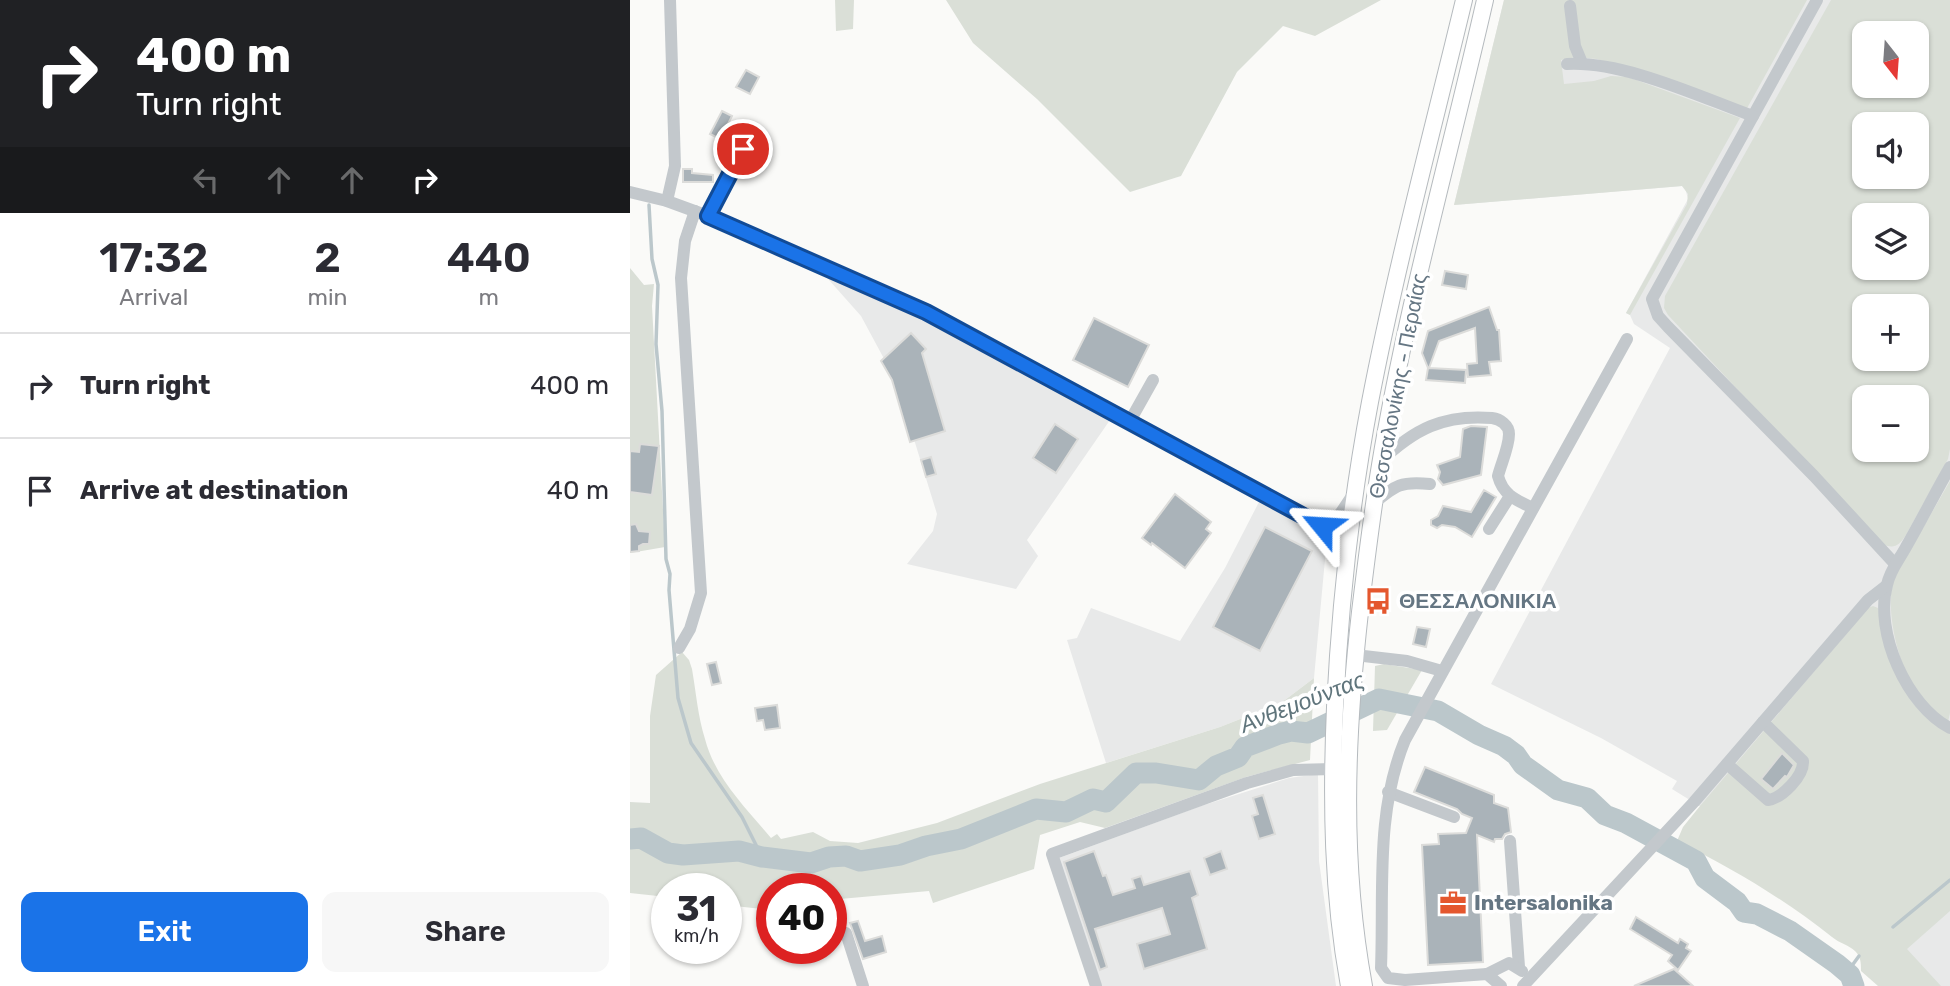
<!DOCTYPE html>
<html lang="en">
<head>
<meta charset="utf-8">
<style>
	:root { --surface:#fff; --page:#f7f7f7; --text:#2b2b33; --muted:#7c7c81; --line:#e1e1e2; --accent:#1a73e8 }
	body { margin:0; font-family:Rubik,sans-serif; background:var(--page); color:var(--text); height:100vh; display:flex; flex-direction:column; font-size:26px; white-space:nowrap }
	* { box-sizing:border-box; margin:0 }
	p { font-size:23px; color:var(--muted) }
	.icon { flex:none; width:38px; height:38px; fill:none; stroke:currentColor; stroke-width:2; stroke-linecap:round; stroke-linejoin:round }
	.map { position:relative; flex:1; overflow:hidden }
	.details { display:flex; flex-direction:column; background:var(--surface); width:630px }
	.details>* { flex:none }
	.banner { background:#202124; color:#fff; overflow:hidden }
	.needle { width:46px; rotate:163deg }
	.tools { position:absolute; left:1222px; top:21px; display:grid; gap:14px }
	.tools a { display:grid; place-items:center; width:77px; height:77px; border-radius:14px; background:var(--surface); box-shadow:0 2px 5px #0004; font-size:35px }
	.speed { position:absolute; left:21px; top:873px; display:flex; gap:14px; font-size:35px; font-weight:700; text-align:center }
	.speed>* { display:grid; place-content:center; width:91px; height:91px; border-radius:50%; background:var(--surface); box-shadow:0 2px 5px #0004; line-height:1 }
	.speed small { font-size:18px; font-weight:400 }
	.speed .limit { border:10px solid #d22; background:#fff; color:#111 }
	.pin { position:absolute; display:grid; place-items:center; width:60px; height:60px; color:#fff; margin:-30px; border:4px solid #fff; border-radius:50%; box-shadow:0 2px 7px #0007 }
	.me { position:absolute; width:77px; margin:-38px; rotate:297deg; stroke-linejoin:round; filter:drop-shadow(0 0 5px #0008) }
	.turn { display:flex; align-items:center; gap:24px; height:147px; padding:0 21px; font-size:32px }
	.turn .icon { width:91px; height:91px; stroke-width:2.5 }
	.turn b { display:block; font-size:49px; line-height:60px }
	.lanes { display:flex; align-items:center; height:66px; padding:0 21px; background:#0003; justify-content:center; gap:35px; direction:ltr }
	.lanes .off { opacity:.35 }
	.eta { display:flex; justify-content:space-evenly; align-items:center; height:119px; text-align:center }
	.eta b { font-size:42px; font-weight:600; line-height:49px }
	.primary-button { display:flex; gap:14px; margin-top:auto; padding:14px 21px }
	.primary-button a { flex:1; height:80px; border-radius:14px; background:var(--accent); color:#fff; font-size:28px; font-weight:600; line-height:80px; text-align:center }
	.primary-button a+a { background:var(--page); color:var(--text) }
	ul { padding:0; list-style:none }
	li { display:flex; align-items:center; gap:21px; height:105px; padding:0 21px; border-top:2px solid var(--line) }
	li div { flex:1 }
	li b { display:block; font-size:26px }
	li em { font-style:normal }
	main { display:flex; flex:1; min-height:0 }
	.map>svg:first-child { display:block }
	.built { fill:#e8e9e9; fill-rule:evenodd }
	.green { fill:#dadfd7; fill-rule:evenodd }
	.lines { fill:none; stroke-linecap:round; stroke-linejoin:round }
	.stream { stroke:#bbc7cb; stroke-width:3.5 }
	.river { stroke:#bbc7cb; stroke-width:21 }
	.building { fill:#aab3b9; stroke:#dcdcda; stroke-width:2 }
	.major-casing { stroke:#b5babe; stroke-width:18 }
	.minor { stroke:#c3c8cc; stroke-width:12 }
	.major { stroke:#fff; stroke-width:16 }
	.route-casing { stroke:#114b97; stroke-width:18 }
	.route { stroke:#1a73e8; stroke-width:12 }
	.labels { text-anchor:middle; stroke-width:7; stroke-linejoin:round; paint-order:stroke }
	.street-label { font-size:21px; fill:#657683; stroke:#fff }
	.poi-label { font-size:21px; font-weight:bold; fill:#657683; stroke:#fff; text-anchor:start }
	.water-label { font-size:23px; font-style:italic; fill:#60757c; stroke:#fff }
</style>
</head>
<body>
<main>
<section class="details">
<div class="banner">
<div class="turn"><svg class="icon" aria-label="right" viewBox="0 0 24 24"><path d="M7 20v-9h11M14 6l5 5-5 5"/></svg><div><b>400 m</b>Turn right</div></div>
<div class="lanes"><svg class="icon off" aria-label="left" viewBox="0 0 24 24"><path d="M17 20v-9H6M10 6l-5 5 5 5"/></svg><svg class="icon off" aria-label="ahead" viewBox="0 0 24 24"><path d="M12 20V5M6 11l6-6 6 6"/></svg><svg class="icon off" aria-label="ahead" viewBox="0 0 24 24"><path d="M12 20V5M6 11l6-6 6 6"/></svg><svg class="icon" aria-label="right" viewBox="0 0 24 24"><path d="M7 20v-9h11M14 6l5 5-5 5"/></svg></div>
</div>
<div class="eta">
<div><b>17:32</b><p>Arrival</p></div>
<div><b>2</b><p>min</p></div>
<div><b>440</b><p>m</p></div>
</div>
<ul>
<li><svg class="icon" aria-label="right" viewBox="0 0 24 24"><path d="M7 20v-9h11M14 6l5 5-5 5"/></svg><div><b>Turn right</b></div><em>400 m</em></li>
<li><svg class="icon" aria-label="arrive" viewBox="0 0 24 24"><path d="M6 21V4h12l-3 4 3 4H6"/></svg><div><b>Arrive at destination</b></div><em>40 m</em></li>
</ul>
<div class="primary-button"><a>Exit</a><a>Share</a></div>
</section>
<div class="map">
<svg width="1320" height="986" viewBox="0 0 1320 986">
	<rect width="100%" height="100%" fill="#fafaf8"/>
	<g class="built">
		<path d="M874,0H1320V986H1308L1076,810L1042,789L1047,781L971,738L861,684L1040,348L1004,324L1000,315L996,313L1058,199L1055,188L1052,186L824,205ZM1234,33H1286V86H1234ZM1234,124H1286V177H1234ZM1234,215H1286V268H1234ZM1234,306H1286V359H1234ZM1234,397H1286V450H1234Z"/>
		<path d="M191,271L296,321L480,420L397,540L408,556L386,589L277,564L303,531L307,514L266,381L231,316Z"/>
		<path d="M630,500L697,538L684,678L651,703L590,727L476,763L437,640L447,638L461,608L550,641L595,568Z"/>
		<path d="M688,774L689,861L706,986H472L429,858L571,806L659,778Z"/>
	</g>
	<g class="green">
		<path d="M205,0H224L223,29L206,31Z"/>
		<path d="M316,0H751L685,36L653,26L607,72L551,176L500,192L407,99L343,43Z"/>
		<path d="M874,0H1177L1116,110L967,59L946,57L931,60L934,84L964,81L981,76L998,77L1110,118L1000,315L996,313L1057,204L1058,194L1052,186L824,205Z"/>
		<path d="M1201,0H1320V449L1318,459L1276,535C1269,546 1263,550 1251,543L1038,315L1034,308L1035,296ZM1234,33H1286V86H1234ZM1234,124H1286V177H1234ZM1234,215H1286V268H1234ZM1234,306H1286V359H1234ZM1234,397H1286V450H1234Z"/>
		<path d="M0,268L14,285L24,284L22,306L35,547L0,553Z"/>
		<path d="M1320,481V713L1318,722C1309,714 1296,706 1289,696C1269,670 1255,612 1263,580Z"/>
		<path d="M1243,606L1248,608L1250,614C1263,665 1270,707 1320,734V911L1277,949L1311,986H1248L1231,971C1231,963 1231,957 1225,951C1219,945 1209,943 1202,937C1154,899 1102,868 1047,841L1053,827L1070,806L1238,608Z"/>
		<path d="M52,652L59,660L62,669C66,692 68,717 75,739C85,778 116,808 141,838L147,834L151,839L183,832L200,841L228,843L307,823L410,784L590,727L651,703L684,678L680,760L616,777L475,828L450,822L410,835L404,869L303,903L299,891L210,899L208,919L201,918V889H142V910L96,905V889H37V897L0,893V802L20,803V716L26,675Z"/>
		<path d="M754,664L792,670L757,730L743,731L745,666Z"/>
	</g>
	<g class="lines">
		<g class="stream">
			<path d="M19,205L22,259L28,285L26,344L32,411L36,559L40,574L39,590L48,698L61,743L112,817L132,857"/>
			<path d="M1263,927L1320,880"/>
			<path d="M1220,975L1221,967L1229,956"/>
		</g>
		<path class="river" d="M0,839L11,838L38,853L53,855L109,851L132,857L181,863L199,857L216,856L230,861L270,855L296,846L331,839L406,809L436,812L463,799L476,802L506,773H526L569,780L586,766L608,757L615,747L649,734L661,731L678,733L749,699L808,711L849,735L874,746L886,755L893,765L928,790L957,798L975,815L996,823L1066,861L1075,878L1107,902L1114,912L1127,914L1160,931L1207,964L1220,975L1224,986"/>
	</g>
	<g class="building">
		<path d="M116,70L129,77L120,94L106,87Z"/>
		<path d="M92,111L102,116L97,126L114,134L104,146L80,134Z"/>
		<path d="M53,169H62V173L83,175V182H53Z"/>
		<path d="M815,271L838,275L836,289L812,285Z"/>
		<path d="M859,307L867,330H869L871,361L859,362L861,375L838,377L837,364L847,363L845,328L809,341L799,368L836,370L835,383L796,380L798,368L792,353L798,331Z"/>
		<path d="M464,318L519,345L498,387L443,360Z"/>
		<path d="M281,333L296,349L292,353L315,431L280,442L262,380L251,361Z"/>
		<path d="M425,424L448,439L426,473L403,458Z"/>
		<path d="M841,426L857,427L851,475L813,485L808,479L810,472L807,465L830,457L833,429Z"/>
		<path d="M10,444L29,446L22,495L0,492V451L9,452Z"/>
		<path d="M301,457L306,474L296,477L291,460Z"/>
		<path d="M854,490L866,497L842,537L825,527L812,525L807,528L801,525V520L808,516L813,506L841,512Z"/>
		<path d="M545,494L581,522L576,529L581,533L555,568L522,543L521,545L512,538Z"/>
		<path d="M6,524L9,531L20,532L19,544H13L9,546V551L0,552V525Z"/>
		<path d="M635,527L682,551L630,651L583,627Z"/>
		<path d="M787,627L800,629L796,647L783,644Z"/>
		<path d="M86,662L91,683L82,685L77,664Z"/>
		<path d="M147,705L150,728L135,730L133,720L127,721L125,708Z"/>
		<path d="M1152,753L1164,765L1157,777L1155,776L1143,789L1131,779Z"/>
		<path d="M795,767L864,795V803L878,808L881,832L875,834L872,839H865L864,842L847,835L853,962L798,965L792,845L809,844L808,834L836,833L842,818L832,814L827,809L784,792Z"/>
		<path d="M633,795L645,834L629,839L622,816L628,814L623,798Z"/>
		<path d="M464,851L473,876L476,875L483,895L505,888L502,879L511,876L514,885L560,871L568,895L562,898L577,949L514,969L507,944L540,934L532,908L465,929L477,967L470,970L434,862Z"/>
		<path d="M591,851L597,869L580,875L574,858Z"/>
		<path d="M1006,917L1048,943L1050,939L1058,944L1056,948L1061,951L1048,970L1038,961L1042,955L1000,929Z"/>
		<path d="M228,921L235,941L252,936L256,952L233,959L220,923Z"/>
		<path d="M1044,969L1063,986H1004Z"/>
	</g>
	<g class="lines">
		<defs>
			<g id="major">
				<path d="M692,526L709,538L717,554"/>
				<path d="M719,986C702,894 701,800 705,707C710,605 721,502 740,402C766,267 802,133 834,0"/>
				<path d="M734,986C711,861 716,737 730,612C736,563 742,513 750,465C776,308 820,154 855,0"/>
			</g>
		</defs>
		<use href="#major" class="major-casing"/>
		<g class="minor">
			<path d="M1187,0L1022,299L1028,316L1038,327L1184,476L1265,564"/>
			<path d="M940,6L945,46L952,63"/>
			<path d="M937,64C994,61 1068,96 1123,116"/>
			<path d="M0,192L37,201L78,216L296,312L692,526L710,514L722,496"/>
			<path d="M37,201L45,166L40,0"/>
			<path d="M78,216L113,149"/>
			<path d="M500,421L523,380"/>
			<path d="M750,462C784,429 814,414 862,418C870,419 879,425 879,434C879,447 871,464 868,476C873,495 886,500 903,508"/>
			<path d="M1320,467C1305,493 1291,521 1276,547C1269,560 1260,570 1257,585C1244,632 1277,706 1320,728"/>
			<path d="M744,503C766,485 771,481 800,484"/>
			<path d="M859,529L880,496"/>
			<path d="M49,648L60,629L71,593L51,278L55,241L65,211"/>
			<path d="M725,655L777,661L812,671"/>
			<path d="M1097,764L1138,800C1152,798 1174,776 1173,761L1133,722"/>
			<path d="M758,792L824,817"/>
			<path d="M880,841L889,967"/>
			<path d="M216,933L233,986"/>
			<path d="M857,974L879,963L892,971"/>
			<path d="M466,986L422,854L617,783L663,770L703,769"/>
			<path d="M871,986L857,974L775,980L758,978L751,968C754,891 745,813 775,740L997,339"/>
			<path d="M893,986L1064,802L1238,600L1256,586"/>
		</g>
		<use href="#major" class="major"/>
	</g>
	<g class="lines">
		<defs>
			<path id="route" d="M113,149L78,216L296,312L692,526"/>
		</defs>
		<use href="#route" class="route-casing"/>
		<use href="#route" class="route"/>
	</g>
	<defs>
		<symbol id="bus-bare" viewBox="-9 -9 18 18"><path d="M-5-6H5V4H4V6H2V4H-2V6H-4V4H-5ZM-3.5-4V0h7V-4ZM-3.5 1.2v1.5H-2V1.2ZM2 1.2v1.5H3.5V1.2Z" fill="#e4572e" stroke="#fff" stroke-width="2.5" paint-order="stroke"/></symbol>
		<symbol id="office-bare" viewBox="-9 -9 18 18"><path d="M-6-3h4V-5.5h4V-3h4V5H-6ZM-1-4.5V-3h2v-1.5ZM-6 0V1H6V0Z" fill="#e4572e" stroke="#fff" stroke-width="2.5" paint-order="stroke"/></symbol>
	</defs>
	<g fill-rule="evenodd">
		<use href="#bus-bare" x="729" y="582" width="38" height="38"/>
		<use href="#office-bare" x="804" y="884" width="38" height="38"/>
	</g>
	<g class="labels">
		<g class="street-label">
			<text transform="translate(768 386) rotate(-79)" y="7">Θεσσαλονίκης - Περαίας</text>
		</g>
		<g class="poi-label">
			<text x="769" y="608">ΘΕΣΣΑΛΟΝΙΚΙΑ</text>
			<text x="844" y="910">Intersalonika</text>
		</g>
		<g class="water-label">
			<text transform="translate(672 702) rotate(-21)" y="8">Ανθεμούντας</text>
		</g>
	</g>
</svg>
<div class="tools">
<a><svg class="needle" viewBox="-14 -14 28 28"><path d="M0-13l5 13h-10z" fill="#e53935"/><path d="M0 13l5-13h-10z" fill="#7c7c81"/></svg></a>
<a><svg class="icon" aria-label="sound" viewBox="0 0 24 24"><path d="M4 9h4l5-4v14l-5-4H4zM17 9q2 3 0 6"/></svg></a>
<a><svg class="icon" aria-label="layers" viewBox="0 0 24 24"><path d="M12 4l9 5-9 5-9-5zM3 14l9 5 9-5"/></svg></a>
<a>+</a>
<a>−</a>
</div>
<div class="speed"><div>31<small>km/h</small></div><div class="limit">40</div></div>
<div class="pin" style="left:113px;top:149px;background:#d93025"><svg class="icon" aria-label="arrive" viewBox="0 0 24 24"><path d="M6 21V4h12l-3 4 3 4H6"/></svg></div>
<svg class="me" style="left:692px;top:526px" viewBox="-20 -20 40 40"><path d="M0-17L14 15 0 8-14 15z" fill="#1a73e8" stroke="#fff" stroke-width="4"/></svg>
</div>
</main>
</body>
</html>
